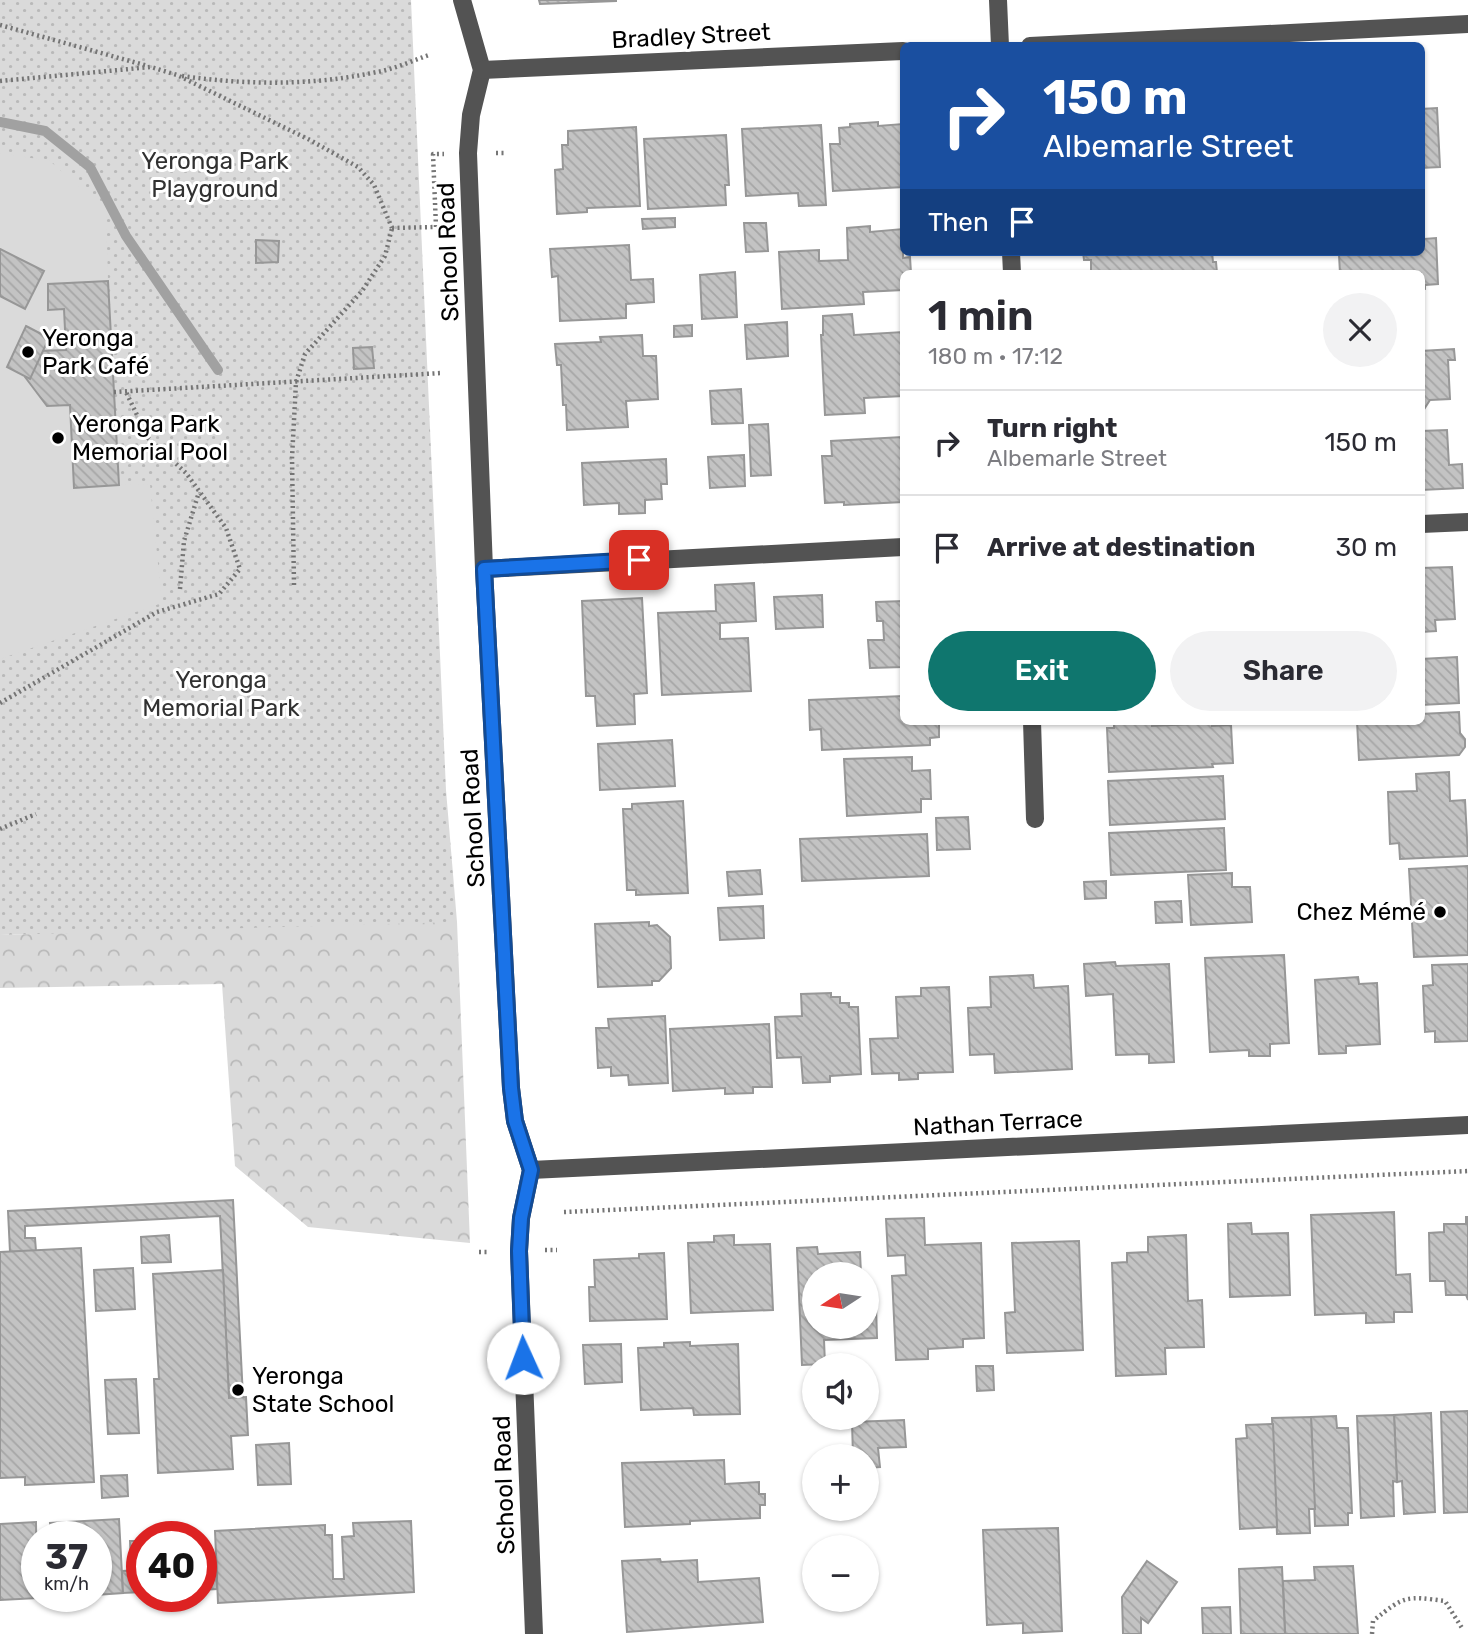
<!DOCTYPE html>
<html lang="en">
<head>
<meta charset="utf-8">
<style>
	:root { --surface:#fff; --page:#f2f2f3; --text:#2b2b33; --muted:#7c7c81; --line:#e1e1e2; --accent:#0f766e }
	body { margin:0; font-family:Rubik,sans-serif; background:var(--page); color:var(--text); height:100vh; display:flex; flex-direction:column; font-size:26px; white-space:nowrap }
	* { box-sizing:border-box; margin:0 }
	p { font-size:23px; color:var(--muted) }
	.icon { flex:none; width:38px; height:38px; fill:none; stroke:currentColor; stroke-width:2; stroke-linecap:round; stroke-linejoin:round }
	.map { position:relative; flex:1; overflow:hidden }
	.sheet { position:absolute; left:900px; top:270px; width:525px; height:455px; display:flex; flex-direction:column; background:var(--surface); border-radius:10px; box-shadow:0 2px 5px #0004 }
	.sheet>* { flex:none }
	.guide { position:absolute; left:900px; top:42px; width:525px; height:214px; border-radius:10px; box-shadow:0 2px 5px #0004; background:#1a4fa0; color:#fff; overflow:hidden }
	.needle { width:46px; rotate:258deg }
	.buttons { position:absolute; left:802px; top:1262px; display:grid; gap:14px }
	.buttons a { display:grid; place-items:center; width:77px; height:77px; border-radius:50%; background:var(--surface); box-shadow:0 2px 5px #0004; font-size:35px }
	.speed { position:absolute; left:21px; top:1521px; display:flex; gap:14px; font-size:35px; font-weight:700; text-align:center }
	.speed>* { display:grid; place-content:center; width:91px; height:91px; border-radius:50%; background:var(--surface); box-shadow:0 2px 5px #0004; line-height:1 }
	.speed small { font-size:18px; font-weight:400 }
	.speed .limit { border:10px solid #d22; background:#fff; color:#111 }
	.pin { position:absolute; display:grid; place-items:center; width:60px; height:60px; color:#fff; margin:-30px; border-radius:14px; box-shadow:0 4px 10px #0006 }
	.me { position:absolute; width:77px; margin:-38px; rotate:358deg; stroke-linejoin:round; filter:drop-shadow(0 0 5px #0008) }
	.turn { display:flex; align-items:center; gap:24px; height:147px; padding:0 28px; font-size:32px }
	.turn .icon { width:91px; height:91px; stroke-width:2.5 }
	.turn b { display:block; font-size:49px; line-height:60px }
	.then { display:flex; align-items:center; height:66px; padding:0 28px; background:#0003; gap:14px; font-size:26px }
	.round { display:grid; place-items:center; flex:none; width:74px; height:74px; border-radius:37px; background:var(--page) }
	.headline { display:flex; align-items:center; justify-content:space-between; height:119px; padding:0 28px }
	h1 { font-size:42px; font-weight:600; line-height:52px }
	.cta { display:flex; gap:14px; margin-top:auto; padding:14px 28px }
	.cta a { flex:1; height:80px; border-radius:42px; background:var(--accent); color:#fff; font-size:28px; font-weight:600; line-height:80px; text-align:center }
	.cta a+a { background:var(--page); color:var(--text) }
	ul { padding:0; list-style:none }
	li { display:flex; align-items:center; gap:21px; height:105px; padding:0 28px; border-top:2px solid var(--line) }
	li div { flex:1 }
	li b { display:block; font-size:26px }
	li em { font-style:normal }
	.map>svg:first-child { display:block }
	.forest { fill:url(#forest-crowns) }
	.park { fill:url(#park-dots) }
	.pitch { fill:#dadada }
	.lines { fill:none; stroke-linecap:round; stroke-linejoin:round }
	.stream { stroke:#a1a1a1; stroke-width:10 }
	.building { fill:url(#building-back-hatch); stroke:#979797; stroke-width:2 }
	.path { stroke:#757575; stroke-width:4.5; stroke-dasharray:2 3.5; stroke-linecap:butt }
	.minor { stroke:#535353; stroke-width:18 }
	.route-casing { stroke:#114b97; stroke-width:18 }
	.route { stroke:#1a73e8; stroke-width:12 }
	.poi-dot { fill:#000; stroke:#fff; stroke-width:2.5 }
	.labels { text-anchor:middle; stroke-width:6; stroke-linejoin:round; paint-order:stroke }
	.street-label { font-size:24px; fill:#000; stroke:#fff }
	.park-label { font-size:24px; fill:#313131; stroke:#fff }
	.poi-label { font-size:24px; fill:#000; stroke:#fff; text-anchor:start }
</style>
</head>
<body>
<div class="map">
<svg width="1468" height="1634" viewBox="0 0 1468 1634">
	<defs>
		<pattern id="forest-crowns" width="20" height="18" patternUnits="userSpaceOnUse" patternTransform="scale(1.75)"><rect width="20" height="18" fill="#dadada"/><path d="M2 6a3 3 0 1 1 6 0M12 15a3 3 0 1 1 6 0" fill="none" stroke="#b9b9b9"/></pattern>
		<pattern id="park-dots" width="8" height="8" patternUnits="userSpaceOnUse" patternTransform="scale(1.75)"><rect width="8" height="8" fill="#dadada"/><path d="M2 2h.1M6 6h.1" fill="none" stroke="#b9b9b9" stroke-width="1.8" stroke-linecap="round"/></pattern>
		<pattern id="building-back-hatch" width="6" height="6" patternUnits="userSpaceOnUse" patternTransform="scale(1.75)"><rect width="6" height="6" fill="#c3c3c3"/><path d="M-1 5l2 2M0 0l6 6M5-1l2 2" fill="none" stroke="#a6a6a6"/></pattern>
	</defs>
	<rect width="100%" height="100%" fill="#fff"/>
	<path class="forest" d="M270,891L457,922L470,1243L308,1227L235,1166L222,984L0,988V935L33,934Z"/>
	<path class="park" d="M0,0H411L446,790L457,922L0,935Z"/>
	<path class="pitch" d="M0,153L50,161L106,211L108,281L119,485L150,484L162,603L0,659Z"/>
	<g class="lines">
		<path class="stream" d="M0,122L45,131L90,167L126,236L218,370"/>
	</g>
	<g class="building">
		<path d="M539,0H616V1L540,4Z"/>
		<path d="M1437,108L1440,167L1421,168V109Z"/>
		<path d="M878,122V126L903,124V187L833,191L830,144H840L839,128L850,127V124Z"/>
		<path d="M821,125L826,205L799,206L798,193L746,196L742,129Z"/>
		<path d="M636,127L640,206L587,208V212L557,214L555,170L563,169L562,145H568V131Z"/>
		<path d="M726,135L729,185H725L726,205L648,209L644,139Z"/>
		<path d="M675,218V227L643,229L642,219Z"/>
		<path d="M744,223H766L768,251L746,252Z"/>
		<path d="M870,226V232L903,229V258L910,257L911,273H903V290L863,292L864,304L782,309L779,252L819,250V261L848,260L847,228Z"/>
		<path d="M1421,233H1424V239L1436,238L1438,284L1425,285V289L1421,290V273H1340L1339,255L1353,254V252H1421Z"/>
		<path d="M256,240L279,241L278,262L256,263Z"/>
		<path d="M629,245L631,280L653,279L654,302L626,304V318L560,321L558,276L552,277L550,249Z"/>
		<path d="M0,249L44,271L25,309L0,296Z"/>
		<path d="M1083,252H1212L1213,262H1216L1217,273H1099V271H1091V260H1084Z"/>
		<path d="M735,272L737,317L702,319L700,275Z"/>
		<path d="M108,281L119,485L74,488L70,405L47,406L25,377L38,351L66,350L64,309L48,310V284Z"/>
		<path d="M852,314L854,335L903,332V396L864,398L865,413L825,415L821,335H823V316Z"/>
		<path d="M787,322L788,356L747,359L745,325Z"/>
		<path d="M692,325V336L674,337V326Z"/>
		<path d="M26,326L49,338L30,379L7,367Z"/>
		<path d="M642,335L643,356H656L658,399L626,401L628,427L567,430L566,405H563L561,365H557L555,344L601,342L600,337Z"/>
		<path d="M372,347L374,368L354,369L353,348Z"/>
		<path d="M1454,349L1455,360H1448L1450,399L1430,400L1421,414V351Z"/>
		<path d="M741,389L743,423L712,424L710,391Z"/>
		<path d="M768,424L771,475L751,476L749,425Z"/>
		<path d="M1447,430L1449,465L1462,464L1463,488L1421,490V431Z"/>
		<path d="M902,437L903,502L844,505V502L825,503L822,456H832L831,441Z"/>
		<path d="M744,455L745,486L710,488L708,457Z"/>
		<path d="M666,459L667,484H661L662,499L645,500V513L619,514V503L584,505L582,463Z"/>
		<path d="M1452,567L1455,619L1435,620L1436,631L1421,632V568Z"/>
		<path d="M754,583L756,621L720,623V639L748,638L751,691L662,695L658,613L716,611L715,585Z"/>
		<path d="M822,595L823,627L776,629L774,597Z"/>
		<path d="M642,598L647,693L634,694L635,724L597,726L595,696H586L582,601Z"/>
		<path d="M903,601V667L870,668L868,640H884L883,621H877L876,602Z"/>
		<path d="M1457,657L1459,703L1421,705V659Z"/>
		<path d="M903,696V721H939V737L930,738V745L822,750L821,729L810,730L809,700Z"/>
		<path d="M1459,712L1460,733L1465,739V747L1459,755L1359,760L1357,721H1421V714Z"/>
		<path d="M1152,722V726L1212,723V726L1231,725L1233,763L1212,764L1213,767L1109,772L1107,728H1114V724Z"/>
		<path d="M672,740L675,786L600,790L598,744Z"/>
		<path d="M912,757V771L930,770L931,799H921V812L847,816L844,759Z"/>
		<path d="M1449,772L1450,801L1465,800L1468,856L1400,859L1399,843L1390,844L1388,792L1417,791L1416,774Z"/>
		<path d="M1223,776L1225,819L1110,825L1108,781Z"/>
		<path d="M683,801L688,893L636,895V890H627L623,809H632V804Z"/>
		<path d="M968,817L970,849L937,850L936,818Z"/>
		<path d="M1224,828L1226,870L1111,875L1109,833Z"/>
		<path d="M927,834L929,876L802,881L800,839Z"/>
		<path d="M1468,866V955L1414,957L1409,869Z"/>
		<path d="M760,870L762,894L729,896L727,872Z"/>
		<path d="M1232,873V887H1250L1252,922L1191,925L1188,875Z"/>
		<path d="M1106,881V898L1085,899L1084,882Z"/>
		<path d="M1181,901L1182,922L1156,923L1155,902Z"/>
		<path d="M763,906L764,938L720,940L718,908Z"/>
		<path d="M649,922V926L657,925L670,937L671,968L659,981H652V985L598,987L595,924Z"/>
		<path d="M1284,955L1289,1043L1270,1044V1056H1249V1050L1210,1052L1205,958Z"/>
		<path d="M1115,962L1116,966L1169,964L1174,1062L1149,1063V1054L1116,1055L1113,994L1086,996L1084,964Z"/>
		<path d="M1468,964V1041L1435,1042V1031L1425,1032L1423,986L1433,985L1432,965Z"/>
		<path d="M1033,975L1034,988L1068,986L1072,1069L995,1073L994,1054L970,1055L968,1008L991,1007L990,977Z"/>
		<path d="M1358,977L1359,984L1377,983L1380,1044L1346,1046V1053L1319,1054L1315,980Z"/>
		<path d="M949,987L953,1072L918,1073V1079L899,1080V1073L872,1074L870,1039L898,1038L896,997L921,996V988Z"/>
		<path d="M831,993V997H840V1003H849V1007H858L861,1074L830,1076V1082L803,1083L801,1057L777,1058L775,1017L802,1016L801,994Z"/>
		<path d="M665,1016L668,1083L629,1085L628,1075L611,1076V1067L598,1068L596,1028H609L608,1019Z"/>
		<path d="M769,1024L772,1087H753V1093L725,1094V1088L673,1091L670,1029Z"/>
		<path d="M233,1200L243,1397L229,1398L220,1216L25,1226V1238H35L36,1251L10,1252L8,1211Z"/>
		<path d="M1394,1212L1396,1275L1410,1274L1412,1312H1394V1322L1366,1323V1313L1315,1315L1311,1215Z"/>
		<path d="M1466,1217H1468V1300L1466,1295H1446L1445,1281H1430L1429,1233L1444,1232V1224H1466Z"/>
		<path d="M924,1218L925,1245L981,1243L984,1338L963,1339V1347L928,1349V1359L896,1360L892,1276L906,1275L905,1255L888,1256L886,1219Z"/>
		<path d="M1251,1223L1252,1234L1288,1233L1290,1295L1230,1297L1228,1224Z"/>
		<path d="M169,1235L171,1262L142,1263L141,1237Z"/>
		<path d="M734,1235V1245L770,1244L773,1310L691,1313L688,1243L714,1242V1236Z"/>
		<path d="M1186,1235L1188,1301L1202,1300L1204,1347L1165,1348L1166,1374L1116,1376L1112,1263L1127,1262V1253L1148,1252V1237Z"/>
		<path d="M1079,1241L1083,1350L1007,1353L1005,1313L1015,1312L1012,1243Z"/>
		<path d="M817,1247L818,1254L860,1252L861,1274H814V1326H866V1306L876,1305L877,1338L824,1340L825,1364L802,1365L797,1248Z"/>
		<path d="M81,1248L94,1482L25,1485V1477L0,1478V1252Z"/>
		<path d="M664,1253L667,1319L590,1321L589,1287H595L594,1260L639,1258V1254Z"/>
		<path d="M133,1268L135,1309L96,1311L94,1270Z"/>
		<path d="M223,1270L229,1398L246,1397L248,1435L231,1436L233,1469L158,1473L154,1379H159L153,1274Z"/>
		<path d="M690,1342V1346L738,1344L740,1414L694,1415L693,1408L641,1410L638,1348L664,1347V1343Z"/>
		<path d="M621,1344L622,1382L585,1384L583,1345Z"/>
		<path d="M976,1366H993L994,1390L977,1391Z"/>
		<path d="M136,1379L139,1433L108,1434L105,1380Z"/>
		<path d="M1468,1411V1512L1444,1513L1441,1412Z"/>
		<path d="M1431,1413L1435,1512L1404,1514L1402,1481L1397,1482L1394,1415Z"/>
		<path d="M1394,1415L1397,1482L1393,1481L1394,1516L1361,1518L1357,1416Z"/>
		<path d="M1336,1416L1337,1428H1348L1352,1513H1348V1525L1315,1526L1311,1417Z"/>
		<path d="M1311,1417L1315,1509H1309L1310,1533L1277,1534L1272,1418Z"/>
		<path d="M904,1420L906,1447L878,1448L880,1467L866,1468V1456H853L852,1422Z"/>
		<path d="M1273,1424L1277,1527L1240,1529L1236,1439L1247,1438L1246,1425Z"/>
		<path d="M289,1443L291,1484L258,1485L256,1445Z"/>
		<path d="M724,1460L725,1484L759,1482V1494H765V1505H760V1518L690,1521V1524L625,1527L622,1463Z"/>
		<path d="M127,1475L128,1496L102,1498L101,1476Z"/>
		<path d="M119,1519L123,1593L96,1595V1536H51L50,1523Z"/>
		<path d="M411,1521L414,1592L218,1603L215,1531L325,1525V1535H332L333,1579H344L342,1537L354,1536L353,1523Z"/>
		<path d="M36,1522L37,1596L40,1598L0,1600V1524Z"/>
		<path d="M1058,1528L1062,1631L1023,1633V1623L987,1625L983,1530Z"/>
		<path d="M130,1541H142V1564H131Z"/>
		<path d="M201,1554H216L217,1589L201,1590Z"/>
		<path d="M660,1559L661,1562L697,1560L698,1582L759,1578L763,1622L627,1632L622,1561Z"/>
		<path d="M1147,1561L1177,1582L1148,1623L1141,1618V1634H1123L1122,1597Z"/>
		<path d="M1353,1566L1358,1634H1285L1283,1581L1315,1580L1314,1567Z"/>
		<path d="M1282,1567L1285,1634H1241L1239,1569Z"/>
		<path d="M142,1570V1592L123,1593L122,1571Z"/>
		<path d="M1230,1607L1231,1634H1203L1202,1608Z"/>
	</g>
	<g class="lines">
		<g class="path">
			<path d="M0,25L148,66"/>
			<path d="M182,76C249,85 310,86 377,72C394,69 412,61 429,55"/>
			<path d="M0,81L151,67L177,75L310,140L358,167L374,185L392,228"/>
			<path d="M496,153H506"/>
			<path d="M392,228L436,227L433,154H444"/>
			<path d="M114,392L442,373"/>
			<path d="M294,585L292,458L296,382L305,354L362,291L385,256L392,228"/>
			<path d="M180,589L184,541L199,492"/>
			<path d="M0,703L157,612L219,594L240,569L226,528L186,473L148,438L125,390"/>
			<path d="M0,829L36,814"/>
			<path d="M564,1212L1468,1171"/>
			<path d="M545,1250H557"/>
			<path d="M479,1252H488"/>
			<path d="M1372,1634L1373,1621C1405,1595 1406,1596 1445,1601L1462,1628"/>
		</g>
		<g class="minor">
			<path d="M462,0L482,70L471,115L468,153L484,569L511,1088L515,1121L531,1170L521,1218L519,1251L534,1634"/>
			<path d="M998,0L1000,46"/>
			<path d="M1030,46L1468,24"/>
			<path d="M482,70L903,51"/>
			<path d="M1011,252L1012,273"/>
			<path d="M1421,524L1468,522"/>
			<path d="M484,569L903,547"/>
			<path d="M1032,721L1035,819"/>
			<path d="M531,1170L1468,1125"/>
		</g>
	</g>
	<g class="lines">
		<defs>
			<path id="route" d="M523,1358L519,1251L521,1218L531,1170L515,1121L511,1088L484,569L639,560"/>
		</defs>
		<use href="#route" class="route-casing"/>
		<use href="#route" class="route"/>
	</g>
	<g class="poi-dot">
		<circle cx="28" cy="352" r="7"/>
		<circle cx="58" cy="438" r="7"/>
		<circle cx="1440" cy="912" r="7"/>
		<circle cx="238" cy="1390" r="7"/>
	</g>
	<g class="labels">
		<g class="street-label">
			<text transform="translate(691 36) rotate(-3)" y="8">Bradley Street</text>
			<text transform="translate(448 252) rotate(-92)" y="8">School Road</text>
			<text transform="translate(473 818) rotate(-93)" y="8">School Road</text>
			<text transform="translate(998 1123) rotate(-3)" y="8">Nathan Terrace</text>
			<text transform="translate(504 1485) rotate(-92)" y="8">School Road</text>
		</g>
		<g class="park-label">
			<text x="215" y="169">Yeronga Park<tspan x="215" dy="28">Playground</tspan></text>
			<text x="221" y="688">Yeronga<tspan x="221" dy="28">Memorial Park</tspan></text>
		</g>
		<g class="poi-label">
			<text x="42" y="346">Yeronga<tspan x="42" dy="28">Park Café</tspan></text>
			<text x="72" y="432">Yeronga Park<tspan x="72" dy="28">Memorial Pool</tspan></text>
			<text x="1426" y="920" text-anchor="end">Chez Mémé</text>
			<text x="252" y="1384">Yeronga<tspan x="252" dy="28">State School</tspan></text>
		</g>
	</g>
</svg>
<div class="buttons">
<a><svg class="needle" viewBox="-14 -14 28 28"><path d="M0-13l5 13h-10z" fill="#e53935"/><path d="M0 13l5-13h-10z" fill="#7c7c81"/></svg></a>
<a><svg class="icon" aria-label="sound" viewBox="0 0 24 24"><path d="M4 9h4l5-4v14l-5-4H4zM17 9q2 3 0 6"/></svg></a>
<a>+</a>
<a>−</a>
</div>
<div class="speed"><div>37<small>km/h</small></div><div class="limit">40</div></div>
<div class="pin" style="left:639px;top:560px;background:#d93025"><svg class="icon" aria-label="arrive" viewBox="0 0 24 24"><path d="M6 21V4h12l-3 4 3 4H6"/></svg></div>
<svg class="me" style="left:523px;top:1358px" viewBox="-20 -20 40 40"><circle r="19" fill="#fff"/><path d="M0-13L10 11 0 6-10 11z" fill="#1a73e8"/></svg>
<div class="guide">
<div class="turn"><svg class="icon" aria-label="right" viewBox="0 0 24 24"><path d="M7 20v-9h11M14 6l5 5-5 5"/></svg><div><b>150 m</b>Albemarle Street</div></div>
<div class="then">Then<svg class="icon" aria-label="arrive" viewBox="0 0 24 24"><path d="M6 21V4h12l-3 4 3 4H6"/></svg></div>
</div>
<section class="sheet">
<div class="headline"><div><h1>1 min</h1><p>180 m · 17:12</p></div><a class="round"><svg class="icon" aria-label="close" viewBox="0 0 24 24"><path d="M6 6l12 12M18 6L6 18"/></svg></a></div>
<ul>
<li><svg class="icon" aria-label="right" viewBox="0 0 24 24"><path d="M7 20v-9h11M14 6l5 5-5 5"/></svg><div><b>Turn right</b><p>Albemarle Street</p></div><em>150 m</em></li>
<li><svg class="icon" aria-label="arrive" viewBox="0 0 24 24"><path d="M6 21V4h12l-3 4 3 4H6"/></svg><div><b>Arrive at destination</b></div><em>30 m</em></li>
</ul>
<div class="cta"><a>Exit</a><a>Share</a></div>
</section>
</div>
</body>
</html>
